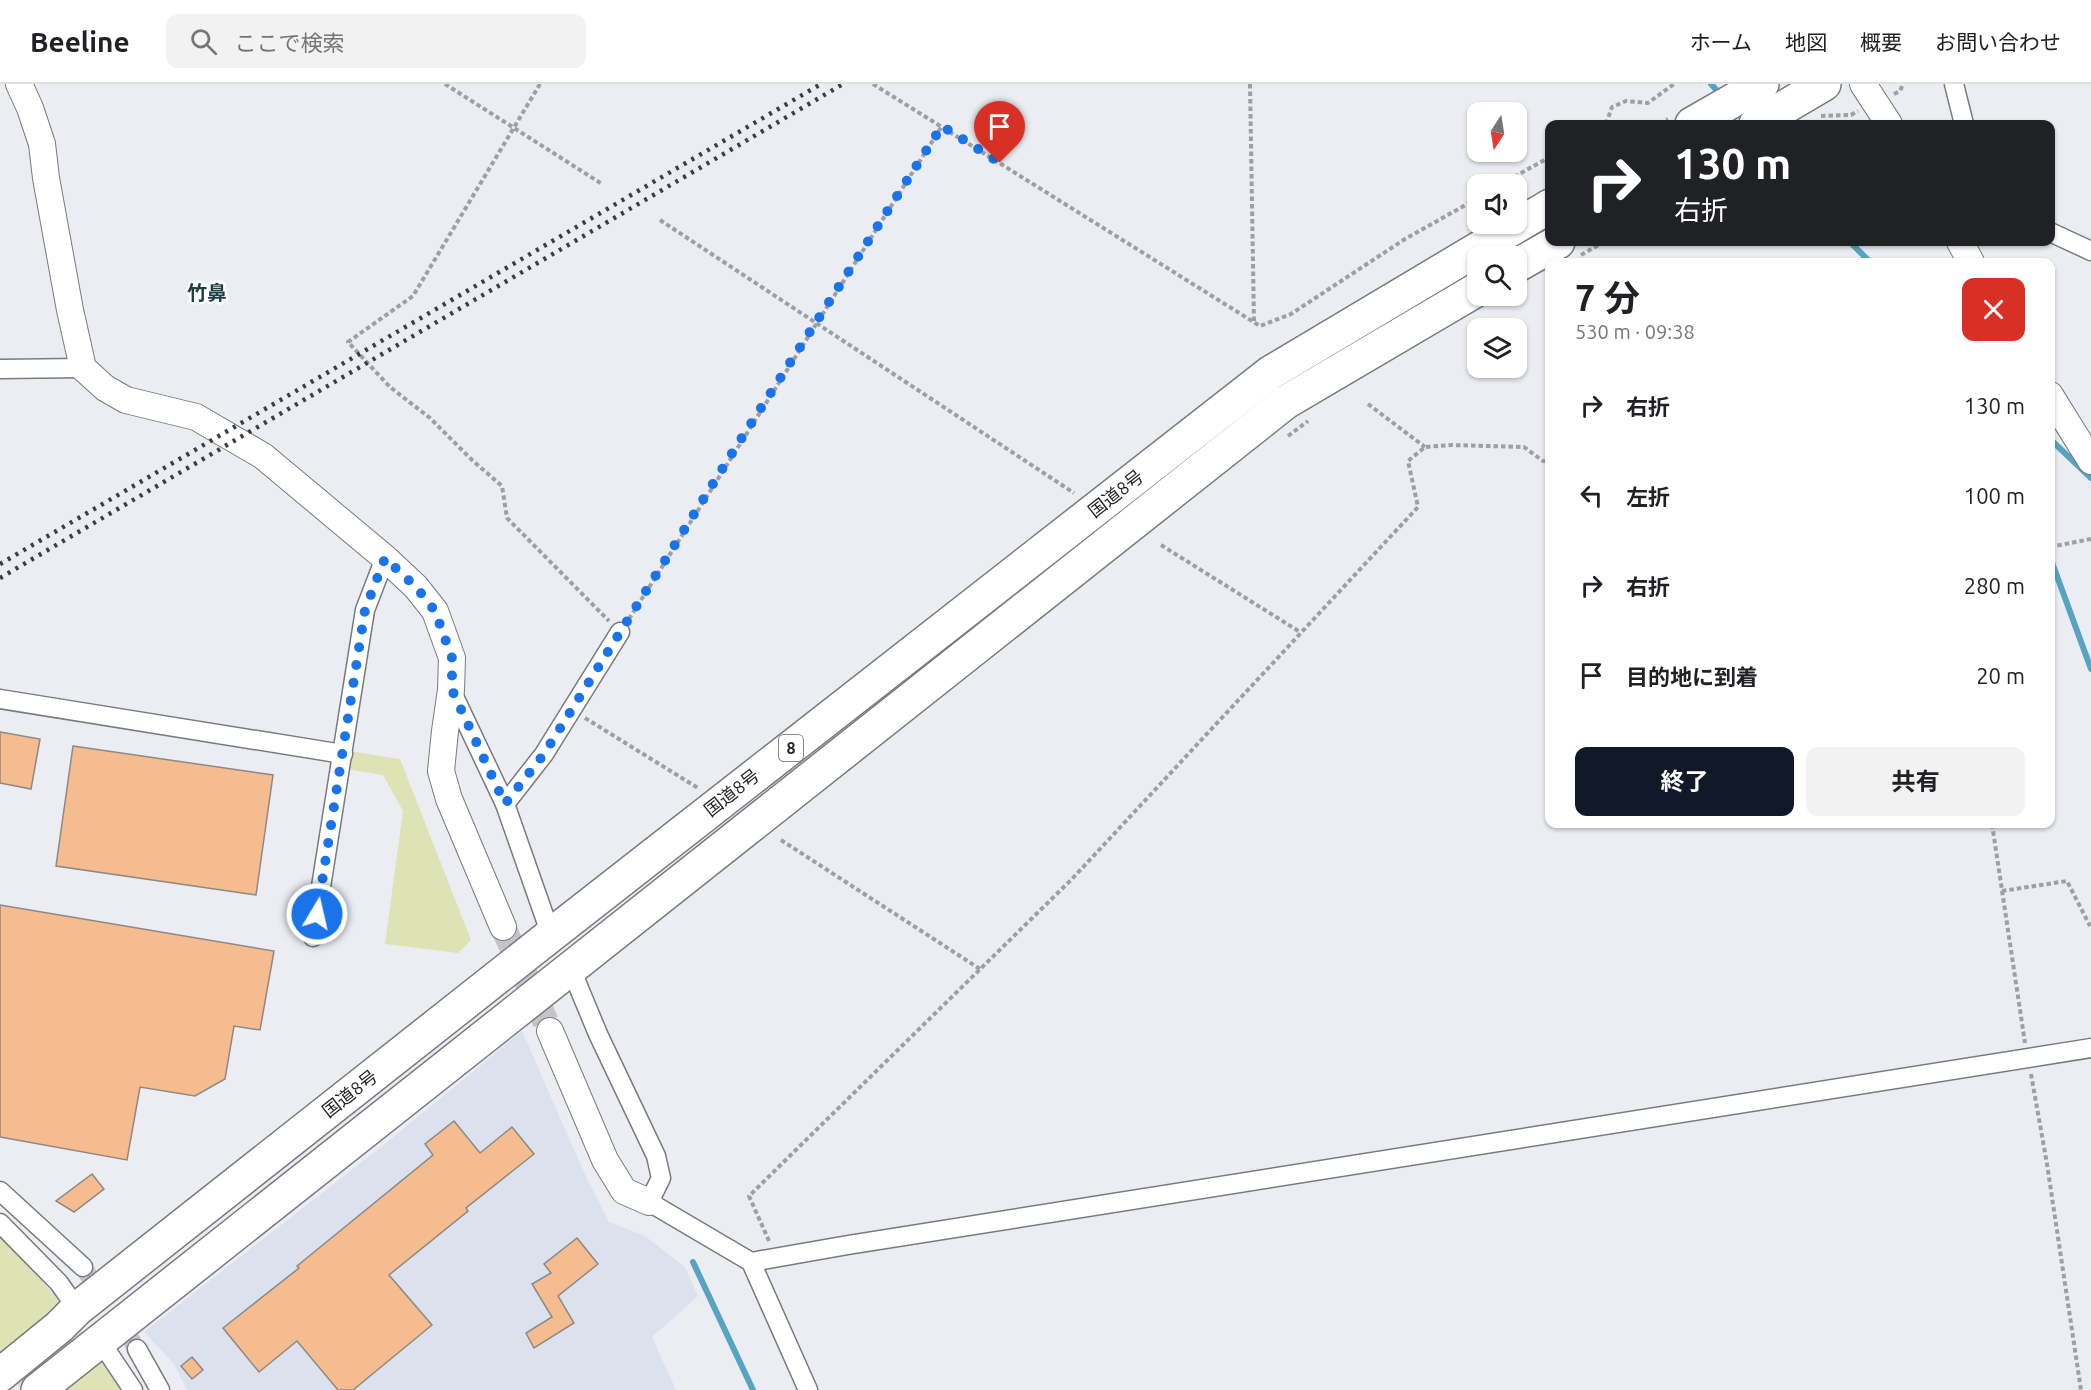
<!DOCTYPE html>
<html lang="ja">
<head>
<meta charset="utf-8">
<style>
	:root { --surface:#fff; --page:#f2f2f2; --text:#202124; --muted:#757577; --line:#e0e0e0; --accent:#111827 }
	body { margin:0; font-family:Ubuntu,"Noto Sans JP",sans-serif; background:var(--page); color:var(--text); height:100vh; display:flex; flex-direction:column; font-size:22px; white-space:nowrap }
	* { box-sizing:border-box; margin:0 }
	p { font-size:20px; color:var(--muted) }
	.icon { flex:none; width:33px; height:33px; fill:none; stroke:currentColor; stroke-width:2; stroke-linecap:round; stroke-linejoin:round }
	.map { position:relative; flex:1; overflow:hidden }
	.sheet { position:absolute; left:1545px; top:174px; width:510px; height:570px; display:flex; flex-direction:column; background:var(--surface); border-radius:12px; box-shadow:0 2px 4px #0004 }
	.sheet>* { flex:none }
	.guide { position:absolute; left:1545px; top:36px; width:510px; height:126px; border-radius:12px; box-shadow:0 2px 4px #0004; background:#202124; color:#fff; overflow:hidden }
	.needle { width:39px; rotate:192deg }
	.tools { position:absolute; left:1467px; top:18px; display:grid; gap:12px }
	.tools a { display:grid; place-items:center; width:60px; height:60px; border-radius:12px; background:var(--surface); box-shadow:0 2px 4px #0004; font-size:30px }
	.pin { position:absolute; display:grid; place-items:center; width:51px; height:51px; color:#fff; margin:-62px -26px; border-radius:50% 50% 50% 0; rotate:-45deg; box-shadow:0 0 6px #0007 }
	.pin .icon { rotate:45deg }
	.me { position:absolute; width:66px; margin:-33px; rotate:9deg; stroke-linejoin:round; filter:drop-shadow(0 0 4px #0008) }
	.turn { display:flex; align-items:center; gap:21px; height:126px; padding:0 30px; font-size:27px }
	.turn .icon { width:78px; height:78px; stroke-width:2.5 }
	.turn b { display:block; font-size:42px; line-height:51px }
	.round { display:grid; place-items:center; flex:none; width:63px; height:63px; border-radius:12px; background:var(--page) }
	.summary { display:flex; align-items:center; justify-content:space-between; height:102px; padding:0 30px }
	h1 { font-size:36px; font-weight:700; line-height:45px }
	.primary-button { display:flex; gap:12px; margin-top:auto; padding:12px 30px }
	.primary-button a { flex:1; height:69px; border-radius:12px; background:var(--accent); color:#fff; font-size:24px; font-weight:700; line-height:69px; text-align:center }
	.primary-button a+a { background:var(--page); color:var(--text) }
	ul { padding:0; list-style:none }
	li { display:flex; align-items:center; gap:18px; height:90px; padding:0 30px }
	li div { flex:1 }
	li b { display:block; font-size:22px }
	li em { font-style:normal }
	header { display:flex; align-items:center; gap:36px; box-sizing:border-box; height:84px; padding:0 30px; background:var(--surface); border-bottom:2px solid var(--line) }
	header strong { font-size:28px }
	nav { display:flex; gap:33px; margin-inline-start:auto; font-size:21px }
	.search { width:420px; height:54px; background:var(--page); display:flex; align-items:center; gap:15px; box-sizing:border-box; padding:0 21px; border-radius:12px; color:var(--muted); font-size:22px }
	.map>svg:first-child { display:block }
	.built { fill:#dce1ee }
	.green { fill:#dee3b5 }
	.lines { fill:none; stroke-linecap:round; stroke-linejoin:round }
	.stream { stroke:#57a4c2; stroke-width:6 }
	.building { fill:#f5bd8f; stroke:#8d8884; stroke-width:1.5 }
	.street-tunnel { stroke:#c3c5ca; stroke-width:18; stroke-dasharray:18 9; stroke-linecap:butt }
	.secondary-tunnel { stroke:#c3c5ca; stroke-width:26; stroke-dasharray:26 13; stroke-linecap:butt }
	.street-casing { stroke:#787a7f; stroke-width:21 }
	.secondary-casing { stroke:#787a7f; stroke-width:28 }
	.highway-casing { stroke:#787a7f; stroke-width:36 }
	.path { stroke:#9e9fa4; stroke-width:4; stroke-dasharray:4.5 3; stroke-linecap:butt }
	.street { stroke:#fff; stroke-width:18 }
	.secondary { stroke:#fff; stroke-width:26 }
	.highway { stroke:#fff; stroke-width:33 }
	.rail { stroke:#3c3d40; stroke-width:4.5; stroke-dasharray:3 6; stroke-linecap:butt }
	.route { stroke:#1a73e8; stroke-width:10; stroke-dasharray:0 18 }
	.labels { text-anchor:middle; stroke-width:5; stroke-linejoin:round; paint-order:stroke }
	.shield { fill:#fff; stroke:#666668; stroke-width:1.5 }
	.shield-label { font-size:16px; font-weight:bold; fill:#242527 }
	.street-label { font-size:18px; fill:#242527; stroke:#fff }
	.neighbourhood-label { font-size:20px; font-weight:bold; fill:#1c3f42; stroke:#fff }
</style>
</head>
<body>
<header>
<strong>Beeline</strong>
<div class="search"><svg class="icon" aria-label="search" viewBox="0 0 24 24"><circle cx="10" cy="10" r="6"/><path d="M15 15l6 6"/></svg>ここで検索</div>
<nav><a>ホーム</a><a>地図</a><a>概要</a><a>お問い合わせ</a></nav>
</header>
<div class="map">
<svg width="2091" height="1306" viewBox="0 0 2091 1306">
	<rect width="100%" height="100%" fill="#ebedf3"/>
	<path class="built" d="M522,947L586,1093L609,1138L645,1152L685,1183L698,1212L652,1253L676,1306H187L174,1280L144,1248L386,1059Z"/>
	<g class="green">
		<path d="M349,667L400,675L471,856L458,869L385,860L403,727L383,691L347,685Z"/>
		<path d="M0,1143L114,1288L126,1306H22L0,1278Z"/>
	</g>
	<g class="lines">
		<g class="stream">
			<path d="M1711,0L1721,11"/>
			<path d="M1850,158L1870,178"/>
			<path d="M2050,355L2091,394"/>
			<path d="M2050,473L2091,585"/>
			<path d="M693,1178L753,1306"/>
		</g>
	</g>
	<g class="building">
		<path d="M0,648L40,655L31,705L0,699Z"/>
		<path d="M73,662L273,691L256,811L56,782Z"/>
		<path d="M0,821L274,867L260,946L234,942L225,995L195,1012L140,1003L127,1076L0,1053Z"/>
		<path d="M454,1037L480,1069L512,1043L534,1070L466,1124L468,1127L389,1191L432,1241L353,1306H338L297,1257L259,1288L223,1244L299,1184L297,1182L433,1071L425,1060Z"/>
		<path d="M92,1090L104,1105L74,1128L56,1117Z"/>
		<path d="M577,1154L598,1180L558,1212L574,1239L534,1264L526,1249L552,1233L532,1200L551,1189L544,1180Z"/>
		<path d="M192,1273L203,1286L192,1295L181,1282Z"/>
	</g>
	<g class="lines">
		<path class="street-tunnel" d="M83,1183L137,1265"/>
		<path class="secondary-tunnel" d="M503,843L550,947"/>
		<defs>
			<g id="street">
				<path d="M1954,0L1964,40"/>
				<path d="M2050,148L2091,167"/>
				<path d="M0,285L83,284"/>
				<path d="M451,606L505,720L551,851"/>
				<path d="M0,615L343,670"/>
				<path d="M505,720L544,670L620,548"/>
				<path d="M313,853L365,526L385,474"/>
				<path d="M571,885L598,950L656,1072L661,1094L649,1118L751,1178L808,1306"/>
				<path d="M0,1107L83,1183"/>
				<path d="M0,1139L59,1199L77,1225"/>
				<path d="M751,1178L848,1161L2091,964"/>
				<path d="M101,1258L133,1306"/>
				<path d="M137,1265L160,1306"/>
			</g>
			<g id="secondary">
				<path d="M19,0L30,24L42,60L46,94L70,226L83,284L105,304L126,316L196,333L263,372L385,474L416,503L435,527L452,574L451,606L445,647L441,687L449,715L503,843"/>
				<path d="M1863,0L1889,40"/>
				<path d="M1960,158L1971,178"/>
				<path d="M2050,311L2091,377"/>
				<path d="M550,947L605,1076L624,1107L649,1118"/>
			</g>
			<g id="highway">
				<path d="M1692,40L1762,0"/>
				<path d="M1756,40L1824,0"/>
				<path d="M1516,182L1558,158"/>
				<path d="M0,1291L59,1243L77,1225L551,851L1270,289L1550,122"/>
				<path d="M38,1306L1286,318L1478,205"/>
			</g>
		</defs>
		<use href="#street" class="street-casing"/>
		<use href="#secondary" class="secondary-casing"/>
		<use href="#highway" class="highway-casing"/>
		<g class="path">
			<path d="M445,0L602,100"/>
			<path d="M540,0L413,212L348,258L390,303L430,334L472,376L502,402L507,434L609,537"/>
			<path d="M873,0L1260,242L1291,230L1405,155L1478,114"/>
			<path d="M1250,0L1254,239"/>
			<path d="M1894,10L1900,7L1903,0"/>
			<path d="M1821,32L1851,31L1858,27"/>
			<path d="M1606,40L1612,23L1626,17L1648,19L1674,0"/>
			<path d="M1660,40L1668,35"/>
			<path d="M1501,100L1550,73"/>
			<path d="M660,136L1074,409"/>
			<path d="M1581,171L1604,158"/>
			<path d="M1501,217L1510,212"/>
			<path d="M1368,320L1425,363"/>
			<path d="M1288,352L1308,337"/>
			<path d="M1161,461L1300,548"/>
			<path d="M2050,463L2091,455"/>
			<path d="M629,535L942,42"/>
			<path d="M585,634L698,704"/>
			<path d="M1992,740L2025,959"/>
			<path d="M781,756L980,885"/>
			<path d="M2002,807L2067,797L2090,842"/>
			<path d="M2031,990L2047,1080L2081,1306"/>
			<path d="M769,1157L749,1112L1072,795L1418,423L1408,377L1425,363L1451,361L1524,363L1543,377H1550"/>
		</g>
		<use href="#street" class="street"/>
		<use href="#secondary" class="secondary"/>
		<use href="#highway" class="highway"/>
		<g class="rail">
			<path d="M0,480L821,0"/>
			<path d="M0,494L843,0"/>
		</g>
	</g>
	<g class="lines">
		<path class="route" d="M317,830L365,526L385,474L416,503L435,527L452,574V606L505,720L544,670L736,363L942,42L1000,79"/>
	</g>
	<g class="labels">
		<rect class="shield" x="779" y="651" width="24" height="26" rx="4.5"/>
		<g class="shield-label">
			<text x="791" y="670">8</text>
		</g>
		<g class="street-label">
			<text transform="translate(1116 410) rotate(-38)" y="6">国道8号</text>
			<text transform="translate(732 709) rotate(-38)" y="6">国道8号</text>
			<text transform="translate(350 1010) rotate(-38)" y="6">国道8号</text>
		</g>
		<g class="neighbourhood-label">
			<text x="207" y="216">竹鼻</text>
		</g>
	</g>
</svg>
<div class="tools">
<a><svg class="needle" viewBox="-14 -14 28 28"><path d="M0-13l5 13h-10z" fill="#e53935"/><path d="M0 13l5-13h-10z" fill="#757577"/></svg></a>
<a><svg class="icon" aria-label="sound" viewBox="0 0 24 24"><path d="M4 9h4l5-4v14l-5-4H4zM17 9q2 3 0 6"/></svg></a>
<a><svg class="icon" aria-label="search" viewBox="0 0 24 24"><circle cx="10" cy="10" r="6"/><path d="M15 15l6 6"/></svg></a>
<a><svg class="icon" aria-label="layers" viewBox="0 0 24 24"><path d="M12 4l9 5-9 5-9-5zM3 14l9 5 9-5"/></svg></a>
</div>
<div class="pin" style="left:1000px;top:79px;background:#d93025"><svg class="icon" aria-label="arrive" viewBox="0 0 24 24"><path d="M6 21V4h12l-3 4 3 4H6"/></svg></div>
<svg class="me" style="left:317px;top:830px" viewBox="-20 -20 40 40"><circle r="17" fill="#1a73e8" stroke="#fff" stroke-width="3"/><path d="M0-11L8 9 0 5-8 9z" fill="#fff"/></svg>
<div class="guide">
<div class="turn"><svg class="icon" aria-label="right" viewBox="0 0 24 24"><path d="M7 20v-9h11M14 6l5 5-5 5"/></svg><div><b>130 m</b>右折</div></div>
</div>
<section class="sheet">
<div class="summary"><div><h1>7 分</h1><p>530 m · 09:38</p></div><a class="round" style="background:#d93025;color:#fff"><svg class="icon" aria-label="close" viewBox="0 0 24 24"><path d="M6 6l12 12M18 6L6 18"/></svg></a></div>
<ul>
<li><svg class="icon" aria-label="right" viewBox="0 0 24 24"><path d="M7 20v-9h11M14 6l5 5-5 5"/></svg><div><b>右折</b></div><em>130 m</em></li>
<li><svg class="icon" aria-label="left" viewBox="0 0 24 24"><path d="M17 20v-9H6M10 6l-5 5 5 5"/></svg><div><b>左折</b></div><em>100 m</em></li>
<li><svg class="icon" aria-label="right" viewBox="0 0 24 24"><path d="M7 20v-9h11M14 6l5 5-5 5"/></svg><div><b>右折</b></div><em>280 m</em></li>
<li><svg class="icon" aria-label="arrive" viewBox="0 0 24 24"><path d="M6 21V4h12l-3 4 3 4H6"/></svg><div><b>目的地に到着</b></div><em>20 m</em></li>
</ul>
<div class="primary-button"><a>終了</a><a>共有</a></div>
</section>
</div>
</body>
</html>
